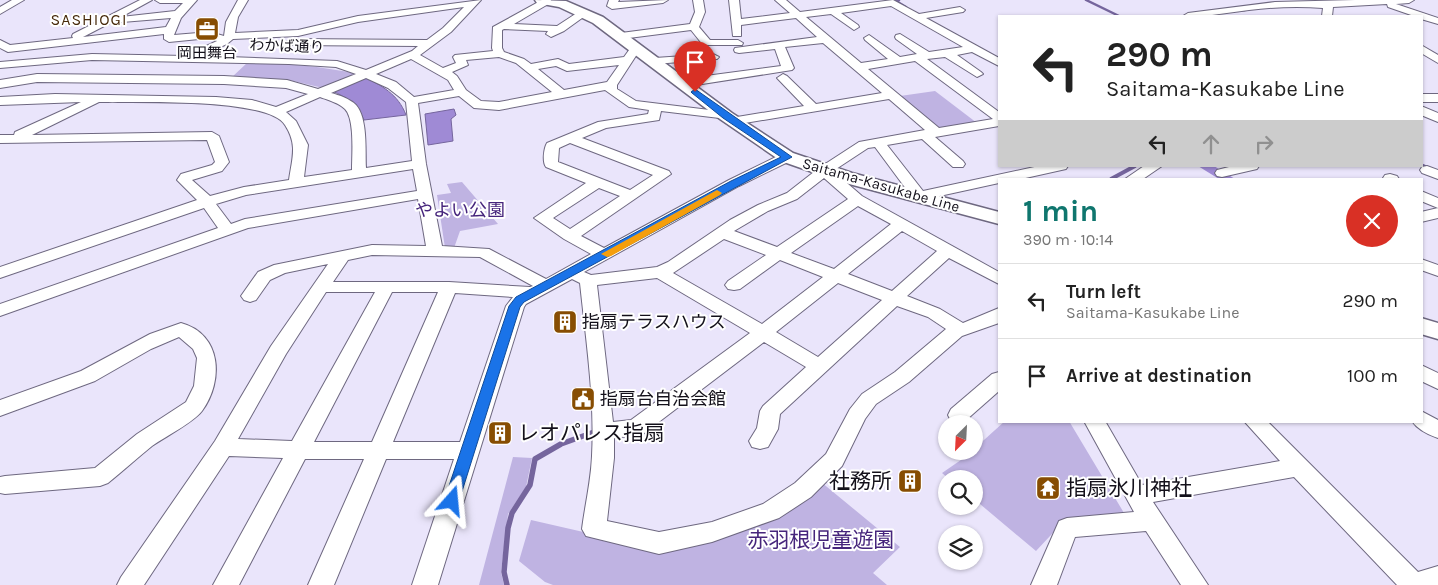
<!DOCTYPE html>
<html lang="en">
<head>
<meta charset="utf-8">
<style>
	:root { --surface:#fff; --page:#f2f2f2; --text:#222; --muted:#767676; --line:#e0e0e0; --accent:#0f766e }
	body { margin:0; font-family:Karla,"Noto Sans JP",sans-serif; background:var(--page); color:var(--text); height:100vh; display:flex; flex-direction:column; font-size:19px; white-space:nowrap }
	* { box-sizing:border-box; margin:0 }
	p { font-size:16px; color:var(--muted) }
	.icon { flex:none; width:28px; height:28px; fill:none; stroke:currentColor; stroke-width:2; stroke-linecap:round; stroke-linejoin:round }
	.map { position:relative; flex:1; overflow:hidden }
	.details { position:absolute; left:998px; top:178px; width:425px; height:245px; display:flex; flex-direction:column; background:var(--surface); border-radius:0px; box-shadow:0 1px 4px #0004 }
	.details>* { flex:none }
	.top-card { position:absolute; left:998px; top:15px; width:425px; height:152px; border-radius:0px; box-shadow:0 1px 4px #0004; background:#fff; color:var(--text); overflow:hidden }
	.needle { width:32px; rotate:204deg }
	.buttons { position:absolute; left:938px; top:415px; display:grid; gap:10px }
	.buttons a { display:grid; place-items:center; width:45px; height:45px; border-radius:50%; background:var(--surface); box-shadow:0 1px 4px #0004; font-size:25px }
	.pin { position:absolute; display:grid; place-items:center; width:42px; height:42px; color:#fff; margin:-51px -21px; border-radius:50% 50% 50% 0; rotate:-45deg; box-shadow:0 0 5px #0007 }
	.pin .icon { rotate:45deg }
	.me { position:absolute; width:55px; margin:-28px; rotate:18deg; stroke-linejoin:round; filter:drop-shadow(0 0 4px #0008) }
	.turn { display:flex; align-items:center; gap:18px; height:105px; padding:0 25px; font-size:22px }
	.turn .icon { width:65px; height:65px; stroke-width:2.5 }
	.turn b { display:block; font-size:35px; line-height:42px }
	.lanes { display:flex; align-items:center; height:48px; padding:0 25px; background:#0003; justify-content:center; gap:25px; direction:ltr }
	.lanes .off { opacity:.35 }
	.round { display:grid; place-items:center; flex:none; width:52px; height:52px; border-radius:26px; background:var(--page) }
	.overview { display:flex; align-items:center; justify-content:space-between; height:85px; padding:0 25px }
	h1 { font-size:30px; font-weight:700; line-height:38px; color:var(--accent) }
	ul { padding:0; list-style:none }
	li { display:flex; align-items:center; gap:15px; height:75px; padding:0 25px; border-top:1px solid var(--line) }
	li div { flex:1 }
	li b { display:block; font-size:19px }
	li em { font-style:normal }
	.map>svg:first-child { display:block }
	.green { fill:#bfb3e2 }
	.water { fill:#9f8ad5; stroke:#75659d }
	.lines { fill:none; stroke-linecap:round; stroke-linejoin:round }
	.stream-far2 { stroke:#75659d; stroke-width:2.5 }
	.stream-far1 { stroke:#75659d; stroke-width:4 }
	.stream { stroke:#75659d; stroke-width:5.5 }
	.canal { fill:#9f8ad5; fill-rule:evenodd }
	.minor-casing { stroke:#6e6880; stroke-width:2 }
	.major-casing { stroke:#6e6880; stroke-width:3 }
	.minor { fill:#fff; fill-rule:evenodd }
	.major { fill:#fff; fill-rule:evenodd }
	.route { fill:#1a73e8; stroke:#114b97 }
	.slow { fill:#f59e0b }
	.labels { text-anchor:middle; stroke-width:4; stroke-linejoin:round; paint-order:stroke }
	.far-street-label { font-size:15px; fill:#13101a; stroke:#fff }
	.far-poi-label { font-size:15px; fill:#13101a; stroke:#fff }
	.far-quarter-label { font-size:16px; letter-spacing:1px; fill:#472a0c; stroke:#fff }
	.park-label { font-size:18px; fill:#46257c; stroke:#fff }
	.poi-label { font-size:18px; fill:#13101a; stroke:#fff; text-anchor:start }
	.near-poi-label { font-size:21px; fill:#13101a; stroke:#fff; text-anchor:start }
	.near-park-label { font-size:21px; fill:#46257c; stroke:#fff }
</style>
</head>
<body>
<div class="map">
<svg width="1438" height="585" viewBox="0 0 1438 585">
	<rect width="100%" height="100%" fill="#eae5fb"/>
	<g class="green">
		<path d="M247,63C285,63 320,66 357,74L323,88L289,80L231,78Z"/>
		<path d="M935,91L977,123L942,129L937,128L900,96Z"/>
		<path d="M462,182L498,224L460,231L454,248H445L437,195L451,193L447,184Z"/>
		<path d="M1005,421H1069L1124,513L1064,521L1036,551L974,499V479H949L942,473L974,451V449Z"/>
		<path d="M513,457L532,458L526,487L508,514L501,572L504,585H479Z"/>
		<path d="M821,482L900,547L873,573L887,585H553L545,582L519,561L531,520L662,550Z"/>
	</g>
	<g class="water">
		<path d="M363,76C382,86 398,94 406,115L364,120C358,105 347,97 332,91Z"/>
		<path d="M454,109L456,115L451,119L453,141L428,145L425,114Z"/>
	</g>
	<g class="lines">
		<g class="stream-far2">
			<path d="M899,0L896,1L906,7"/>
			<path d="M1086,0L1119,16"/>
		</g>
		<g class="stream-far1">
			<path d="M1421,165L1438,173"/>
			<path d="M1111,179L1135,166"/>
		</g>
		<path class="stream" d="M507,585L504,572L508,528L512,513L530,485L535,459L561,444L597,431"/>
		<path class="canal" d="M1198,166H1214L1235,179H1219Z"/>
		<defs>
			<g id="minor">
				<path d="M12,0H24L0,14V7Z"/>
				<path d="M140,0H152L121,17L175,11L183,3H160L155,0H197L181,18L174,35L210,32L224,36L226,22L238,0H248L238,17L235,33L298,30L358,16L481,0L451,32L420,55L443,68L456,63L453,57L455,55L493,51L492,48L493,27L542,0H551L550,3L514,24L557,26L580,11L584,10L589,13L564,31L551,37L546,34L548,31L504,29L502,30V48L504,52L524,59L531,64L558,59L569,64L624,57L632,46H640L641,48L617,85V89L636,101L726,112L730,113L731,118L804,106L777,78L783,74L787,76L816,104L882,93L823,43L785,47L794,68L792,70L683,87L679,86L677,83L683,79L781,66L775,49L739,53L735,52L734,50L735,48L817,37L796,18L741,25V36H733L729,0H739L741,19L790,13L775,0H786L800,12L893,0L919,14L960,7L965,10L963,12L926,18L999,58V66L972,52L957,55L981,72L983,74L977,77L945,57L927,59L999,112V126L935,137L963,161L965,164L963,167H953L922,139L887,145L923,191L1039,166H1068L1066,169L1021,179H999V183L935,197L920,202L915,201L875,147L868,148L833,171L862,196L999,272V284L949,258L907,296L940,309L963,323L999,308V323L962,336L909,382L876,404L865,419L842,466L811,497L779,518L712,542L659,554L586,536L582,529C585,505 591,481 592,456C595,399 586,340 580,283L572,279L526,304L524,307L438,585H412L454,459H386L334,585H308L364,459H305L239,585H213L283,458L229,456L144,585H117L121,577L215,441L271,346L328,264L285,273L270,280L256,300L250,302L244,300L241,296L258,272L274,265L372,245L426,246L418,199L248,228L0,316V304L218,228L204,208L0,278V267L197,200L177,180L181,174L212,165L215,162L207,140L0,143V135H14L15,132L81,102L0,105V97L55,94L216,97L252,100L276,107L308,94L286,88L224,84L37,82L0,88V80L37,74L224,76L287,80L318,89L356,74L336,67L289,64L92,60L0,68V62L92,54L185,56L217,41L209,38L169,42L164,39V34L8,52L0,48V40L10,45L73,38L72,36L73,34ZM891,6L963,47L929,52L900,34L896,35L895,37L896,39L917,54L900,57L869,35L864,38L865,40L888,59L861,63L806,17L831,14L854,30L859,27L858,25L841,13ZM464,7L443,28L427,40L291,39L286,42L291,45L418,46L412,51L366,70L337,61L200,56L227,44L233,39L298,36L358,22ZM171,18L166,27L83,37L110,23ZM499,57L516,63L552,92L499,102L481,101L466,90L457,76L452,72L468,65L466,60ZM411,59L448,80L454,90L414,97L396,82L376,74ZM915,61L993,119L939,128L868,69ZM619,65L607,82L564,90L538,69L556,66L567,71ZM366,78L388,88L406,102L412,161L366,168C365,151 368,119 356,105C350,99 339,95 331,93ZM605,90L629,107L649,110L648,114L598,122L547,143C544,148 542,162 546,167L586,183L534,218L564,239L591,254L546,279L489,249L442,246L426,164L418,103L459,96L474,108L499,110ZM320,97C328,100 339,103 345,109C355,119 352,155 352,170L304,177L308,145L296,121L286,112ZM889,99L925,130L859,142L819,168L787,193L758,205L730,220L668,262L657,267L591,275L584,272L739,186L792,160L794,157L787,153L782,154L729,180L604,248L581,236L671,174L669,171L582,138L606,128L659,120L661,111L728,119V124L733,125ZM99,102C133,103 268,97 285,125C298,145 292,158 289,180L244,187L210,196L192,180L222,171L229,162L219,136L212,132L32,135ZM570,143L653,175L630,190L558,162L559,148ZM413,169L417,191L245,219L231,224L216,204L246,195ZM824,178L848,199L777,247L734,231L768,211L797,199ZM599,188L620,196L570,229L553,218ZM858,206L891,224L834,269L791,253ZM902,231L937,251L892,291L848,274ZM724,239L766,255L728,281L725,285L728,289L734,290L740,289L780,260L823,277L762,324L673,273ZM372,255L480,257L533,286L530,287L449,282H333L348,260ZM657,278L750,333L631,420L613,422L597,285ZM838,283L882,300L818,357L776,332ZM326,292H375L292,441L238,439L286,354ZM392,292H438L372,442H314ZM455,293L513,297L506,306L460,442H393ZM897,306L928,317L946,329L895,372L862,394L850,409L826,454L795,483L763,504L712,522L659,532L607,521L614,458V438L643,434L764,342L806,367L763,406L760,411L757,428L749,441L752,447L760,449L768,447L778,429L780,414Z"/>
				<path d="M609,0H619L618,2L668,0L663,3L612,9L607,6Z"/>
				<path d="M693,0H703L705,12L699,27L710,40H738L743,43L742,45H703L691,30L621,39L616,36L621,33L690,24L695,12Z"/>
				<path d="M1355,0H1414L1409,3L1396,4L1438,18V24L1421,19V16H1414L1388,7L1387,4L1333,7L1332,16H1322L1323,8C1298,6 1274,7 1249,10C1227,13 1205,17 1183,16L1188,13L1275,2Z"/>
				<path d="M1421,45L1438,55V63L1421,53Z"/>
				<path d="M713,54L719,57L717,59L655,64L649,61L655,58Z"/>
				<rect x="1421" y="94" width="17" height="8"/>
				<path d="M1421,106L1438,113V122L1421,115Z"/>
				<path d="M1144,166H1162L1143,179H1125Z"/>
				<path d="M1233,166H1259L1257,169L1222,177L1217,176L1215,173L1217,170Z"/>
				<path d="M1427,166L1438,170V179L1422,173L1420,170L1422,167Z"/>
				<path d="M1390,174L1397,176L1399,179L1383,178L1385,175Z"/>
				<path d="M1421,191L1438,198V218L1421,222V212L1438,208L1421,201Z"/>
				<path d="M1421,259L1438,265V276L1421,270Z"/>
				<path d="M181,323C222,334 224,381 202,411C194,422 165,437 152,446C137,458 123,471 108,483L100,486L5,494L0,493V477L5,476L95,468L137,434L186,402L194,386L197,358L193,349L179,337L151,349L95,381L0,416V400L81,371L150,334Z"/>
				<path d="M1421,365L1438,373V389L1421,381Z"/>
				<path d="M999,372V391L965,421L958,423L951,421L948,415L951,409L992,374Z"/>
				<path d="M1421,411L1438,420V438C1429,435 1417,429 1412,421H1421Z"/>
				<path d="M1084,421H1105L1142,485L1280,461L1244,421H1267L1418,572L1438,566V585H1397L1294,477L1153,502L1208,585H1181L1146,531L1075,537L1057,585H1031L1059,521L1067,518L1134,512Z"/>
			</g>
			<g id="major">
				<path d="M535,0L566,1L603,17L732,113L793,153L852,173L999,212V224L838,181L781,161L720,119L593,23L559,7L537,3Z"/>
				<path d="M1421,318L1438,323V339L1421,334Z"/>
			</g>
		</defs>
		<use href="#minor" class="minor-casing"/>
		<use href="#major" class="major-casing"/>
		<use href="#minor" class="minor"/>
		<use href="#major" class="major"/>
	</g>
	<path class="route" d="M695,89L792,157L524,302L520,307L459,501L457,506L452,508L447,506L444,501L509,306L516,297L731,181L781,157L723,118L692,93L691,92Z"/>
	<path class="slow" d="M717,190L722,193L720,195L611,256L607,257L601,254Z"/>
	<defs>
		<symbol id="office-square" viewBox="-11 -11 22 22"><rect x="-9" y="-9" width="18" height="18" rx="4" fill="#874d02" stroke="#fff"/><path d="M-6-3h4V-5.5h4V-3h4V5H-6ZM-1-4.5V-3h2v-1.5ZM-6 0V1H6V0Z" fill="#fff"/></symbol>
		<symbol id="building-square" viewBox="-11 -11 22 22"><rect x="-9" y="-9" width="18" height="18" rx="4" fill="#874d02" stroke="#fff"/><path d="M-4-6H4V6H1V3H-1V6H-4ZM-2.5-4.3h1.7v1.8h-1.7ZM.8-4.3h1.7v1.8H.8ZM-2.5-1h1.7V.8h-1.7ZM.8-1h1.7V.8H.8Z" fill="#fff"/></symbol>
		<symbol id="civic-square" viewBox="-11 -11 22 22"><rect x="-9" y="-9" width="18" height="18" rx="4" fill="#874d02" stroke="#fff"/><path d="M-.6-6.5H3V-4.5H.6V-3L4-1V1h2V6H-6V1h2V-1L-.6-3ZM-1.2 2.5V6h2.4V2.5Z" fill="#fff"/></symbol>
		<symbol id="temple-square" viewBox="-11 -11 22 22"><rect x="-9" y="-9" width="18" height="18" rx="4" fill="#874d02" stroke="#fff"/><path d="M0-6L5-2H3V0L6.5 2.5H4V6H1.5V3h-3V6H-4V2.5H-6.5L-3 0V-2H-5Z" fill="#fff"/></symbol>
	</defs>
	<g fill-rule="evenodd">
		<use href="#office-square" x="193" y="15" width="28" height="28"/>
		<use href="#building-square" x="551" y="308" width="28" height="28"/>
		<use href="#civic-square" x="569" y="385" width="28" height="28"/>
		<use href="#building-square" x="486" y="419" width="28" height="28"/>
		<use href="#building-square" x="896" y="467" width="28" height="28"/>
		<use href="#temple-square" x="1034" y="474" width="28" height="28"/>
	</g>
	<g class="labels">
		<g class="far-street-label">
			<text transform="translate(287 46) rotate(2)" y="5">わかば通り</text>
			<text transform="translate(881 185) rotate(16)" y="5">Saitama-Kasukabe Line</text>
		</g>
		<g class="far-poi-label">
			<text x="207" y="58">岡田舞台</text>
		</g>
		<g class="far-quarter-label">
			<text x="89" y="25">SASHIOGI</text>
		</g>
		<g class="park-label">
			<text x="460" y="216">やよい公園</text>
		</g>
		<g class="poi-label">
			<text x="582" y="328">指扇テラスハウス</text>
			<text x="600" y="405">指扇台自治会館</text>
		</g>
		<g class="near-poi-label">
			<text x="518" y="440">レオパレス指扇</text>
			<text x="892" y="488" text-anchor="end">社務所</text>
			<text x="1066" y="495">指扇氷川神社</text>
		</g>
		<g class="near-park-label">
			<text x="821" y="547">赤羽根児童遊園</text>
		</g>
	</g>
</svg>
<div class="buttons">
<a><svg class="needle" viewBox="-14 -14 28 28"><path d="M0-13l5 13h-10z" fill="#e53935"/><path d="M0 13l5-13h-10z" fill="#767676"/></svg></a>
<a><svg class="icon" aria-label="search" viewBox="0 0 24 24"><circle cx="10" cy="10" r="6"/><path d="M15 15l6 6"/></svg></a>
<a><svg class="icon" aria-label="layers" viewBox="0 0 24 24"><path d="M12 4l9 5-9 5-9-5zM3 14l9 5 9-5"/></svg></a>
</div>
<div class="pin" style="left:695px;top:92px;background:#d93025"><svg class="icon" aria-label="arrive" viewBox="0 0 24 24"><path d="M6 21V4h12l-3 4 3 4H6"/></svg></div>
<svg class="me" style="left:452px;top:501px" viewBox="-20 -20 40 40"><path d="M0-17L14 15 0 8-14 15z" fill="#1a73e8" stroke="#fff" stroke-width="4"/></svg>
<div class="top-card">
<div class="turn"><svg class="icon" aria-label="left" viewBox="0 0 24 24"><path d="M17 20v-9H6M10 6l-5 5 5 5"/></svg><div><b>290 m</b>Saitama-Kasukabe Line</div></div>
<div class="lanes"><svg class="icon" aria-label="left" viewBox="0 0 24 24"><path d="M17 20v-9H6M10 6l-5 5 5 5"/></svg><svg class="icon off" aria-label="ahead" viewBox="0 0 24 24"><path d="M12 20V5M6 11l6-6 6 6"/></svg><svg class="icon off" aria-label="right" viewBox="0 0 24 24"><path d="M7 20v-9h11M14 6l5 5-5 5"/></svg></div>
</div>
<section class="details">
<div class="overview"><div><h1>1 min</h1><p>390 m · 10:14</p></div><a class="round" style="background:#d93025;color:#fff"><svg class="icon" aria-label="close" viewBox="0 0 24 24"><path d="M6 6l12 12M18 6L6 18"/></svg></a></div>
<ul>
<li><svg class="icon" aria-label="left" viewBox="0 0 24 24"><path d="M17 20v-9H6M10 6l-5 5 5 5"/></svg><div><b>Turn left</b><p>Saitama-Kasukabe Line</p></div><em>290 m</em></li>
<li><svg class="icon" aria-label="arrive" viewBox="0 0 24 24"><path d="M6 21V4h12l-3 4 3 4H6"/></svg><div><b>Arrive at destination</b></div><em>100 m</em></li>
</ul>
</section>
</div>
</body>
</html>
